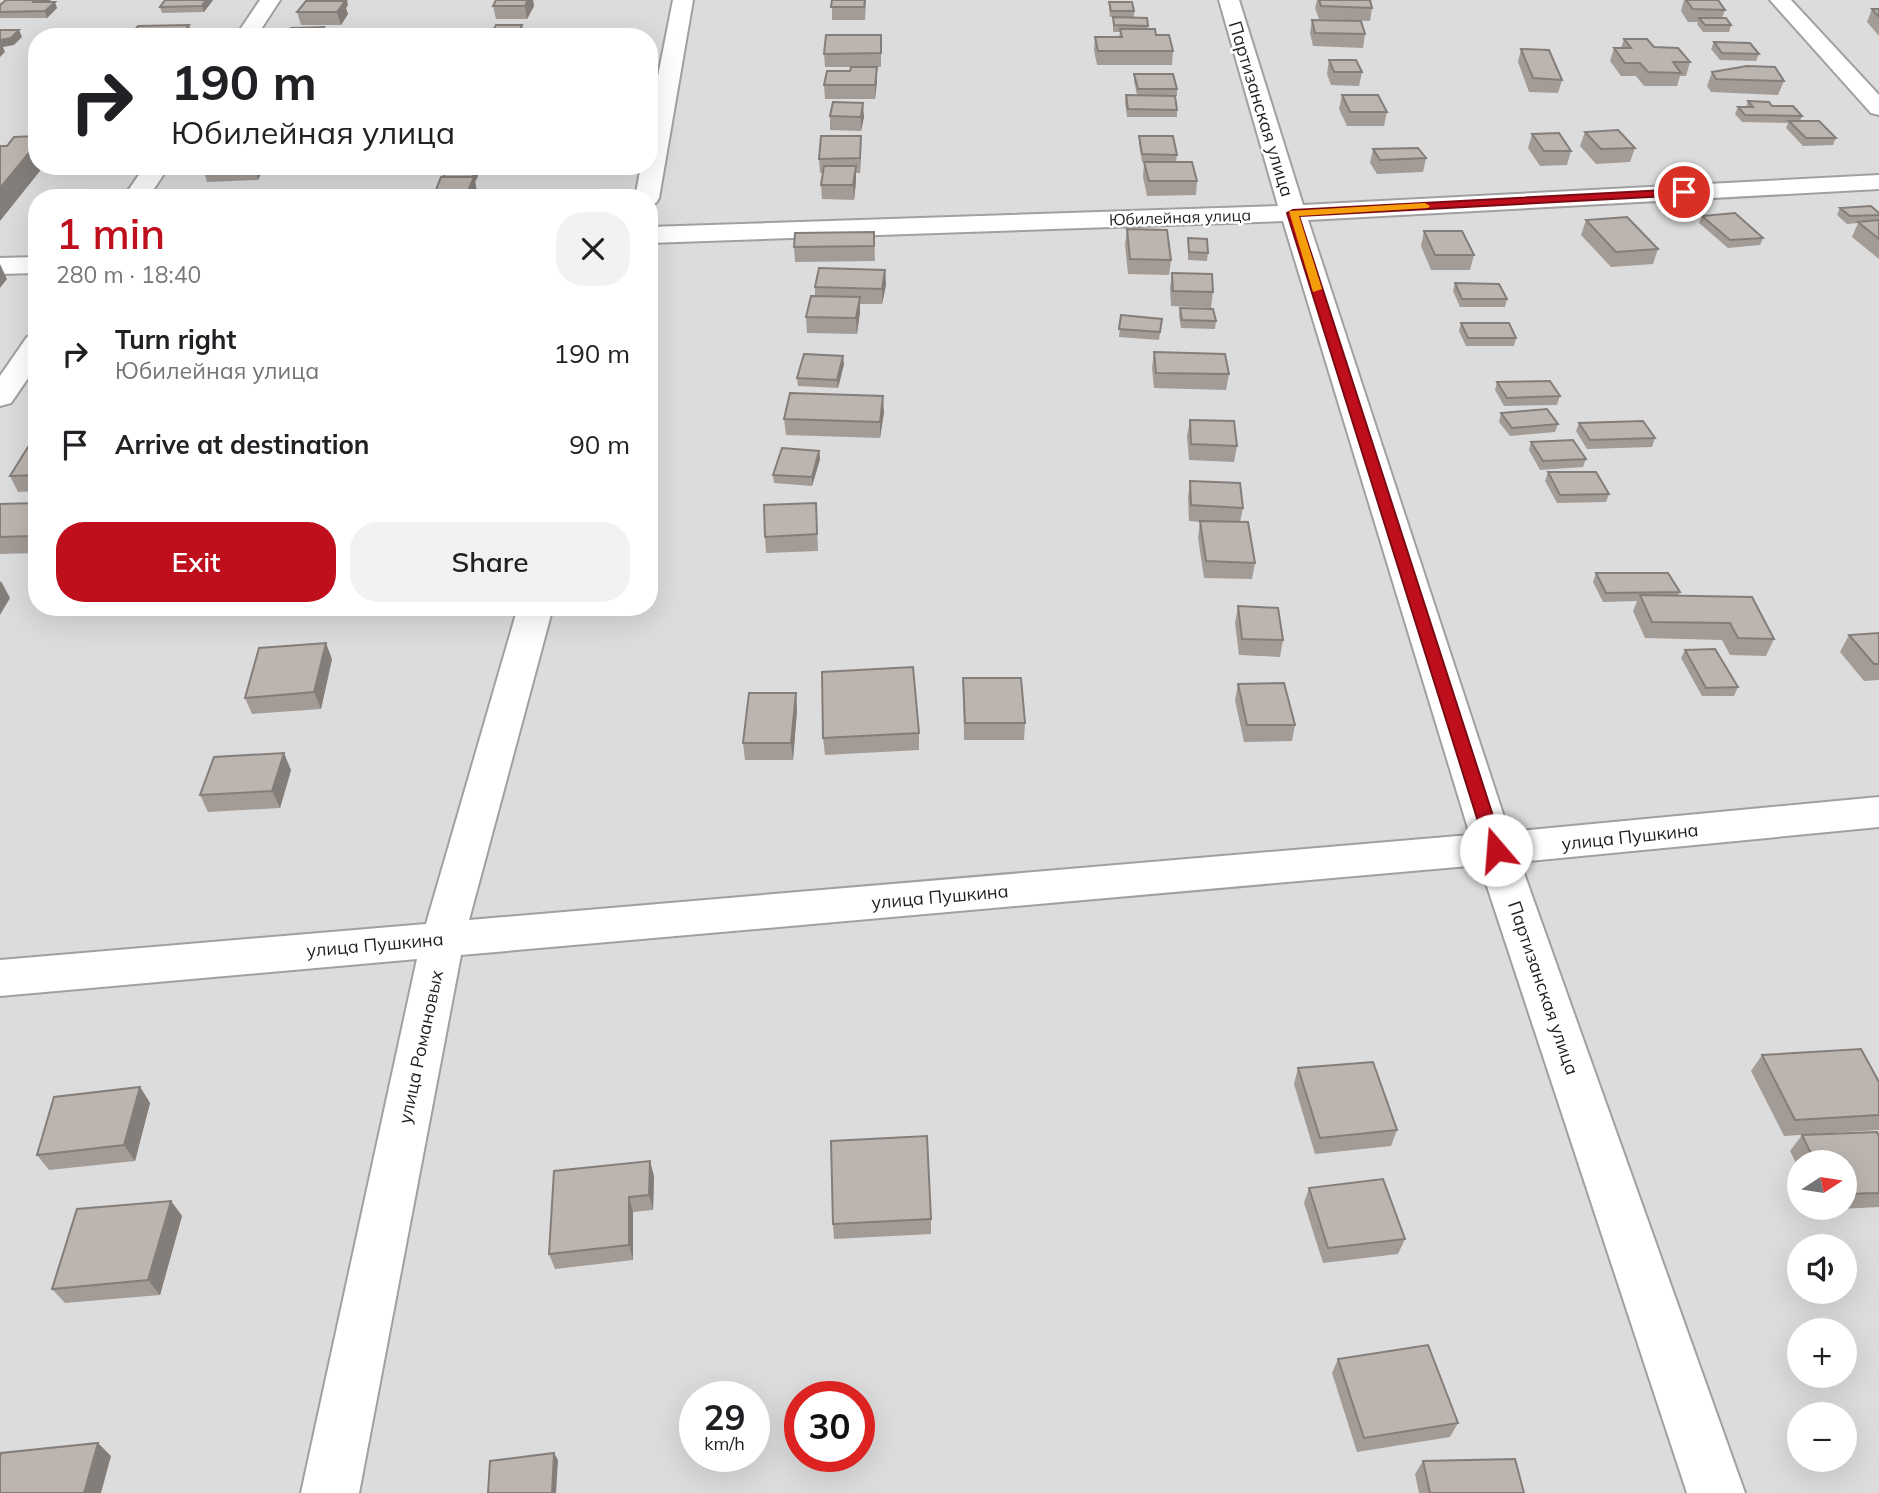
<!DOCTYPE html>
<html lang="en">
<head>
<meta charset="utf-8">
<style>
	:root { --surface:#fff; --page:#f2f2f2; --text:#202124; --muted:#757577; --accent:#bf0f1d }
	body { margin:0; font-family:Mulish,sans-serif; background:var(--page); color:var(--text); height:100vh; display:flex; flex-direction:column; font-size:26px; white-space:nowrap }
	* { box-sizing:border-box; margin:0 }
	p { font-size:23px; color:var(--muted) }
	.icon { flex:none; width:38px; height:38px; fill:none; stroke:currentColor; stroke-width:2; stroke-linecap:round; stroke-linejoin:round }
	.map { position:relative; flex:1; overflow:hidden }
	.details { position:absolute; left:28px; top:189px; width:630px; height:427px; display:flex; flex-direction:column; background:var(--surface); border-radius:28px; box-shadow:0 7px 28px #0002 }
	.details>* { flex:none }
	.hud { position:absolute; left:28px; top:28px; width:630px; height:147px; border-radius:28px; box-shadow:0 7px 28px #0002; background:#fff; color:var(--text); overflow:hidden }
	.needle { width:46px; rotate:78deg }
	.fabs { position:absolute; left:1787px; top:1150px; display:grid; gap:14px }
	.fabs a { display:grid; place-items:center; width:70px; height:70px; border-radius:50%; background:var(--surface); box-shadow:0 7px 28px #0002; font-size:35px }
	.speed { position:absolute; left:679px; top:1381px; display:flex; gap:14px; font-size:35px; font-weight:700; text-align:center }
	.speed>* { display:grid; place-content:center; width:91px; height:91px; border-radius:50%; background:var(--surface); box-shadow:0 7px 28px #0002; line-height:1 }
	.speed small { font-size:18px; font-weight:400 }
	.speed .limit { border:10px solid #d22; background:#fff; color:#111 }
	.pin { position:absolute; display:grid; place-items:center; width:60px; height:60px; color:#fff; margin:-30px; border:4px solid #fff; border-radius:50%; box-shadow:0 2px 7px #0007 }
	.me { position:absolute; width:77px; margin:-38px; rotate:342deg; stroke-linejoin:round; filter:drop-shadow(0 0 5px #0008) }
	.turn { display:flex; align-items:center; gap:24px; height:147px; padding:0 28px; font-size:32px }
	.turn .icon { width:91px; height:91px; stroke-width:2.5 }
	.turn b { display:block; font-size:49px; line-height:60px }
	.round { display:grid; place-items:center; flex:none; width:74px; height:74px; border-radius:28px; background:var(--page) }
	.summary { display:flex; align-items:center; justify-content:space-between; height:119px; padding:0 28px }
	h1 { font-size:42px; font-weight:600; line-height:52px; color:var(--accent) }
	.action { display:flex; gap:14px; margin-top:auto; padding:14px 28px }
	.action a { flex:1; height:80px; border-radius:28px; background:var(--accent); color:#fff; font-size:28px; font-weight:600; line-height:80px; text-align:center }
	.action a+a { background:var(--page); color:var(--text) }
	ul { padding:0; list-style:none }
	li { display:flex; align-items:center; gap:21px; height:91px; padding:0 28px }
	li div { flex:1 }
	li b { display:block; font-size:26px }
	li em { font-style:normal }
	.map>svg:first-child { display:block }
	.residential { fill:#dddcdc; fill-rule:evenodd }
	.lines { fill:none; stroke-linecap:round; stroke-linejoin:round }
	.street-casing { stroke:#a0a0a0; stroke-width:4 }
	.street { fill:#fff; fill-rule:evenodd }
	.wall { fill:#a29b96 }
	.shaded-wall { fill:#847e7a }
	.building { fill:#bcb4af; stroke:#847e7a; stroke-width:2 }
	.route { fill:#bf0f1d; stroke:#7c0a13; stroke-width:2 }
	.slow { fill:#f59e0b }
	.labels { text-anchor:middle; stroke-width:5; stroke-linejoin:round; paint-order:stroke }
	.far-street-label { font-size:16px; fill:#1f1f1f; stroke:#fff }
	.street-label { font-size:18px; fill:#1f1f1f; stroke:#fff }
</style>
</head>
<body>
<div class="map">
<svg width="1879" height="1493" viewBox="0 0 1879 1493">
	<rect width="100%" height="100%" fill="#efebe6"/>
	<path class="residential" d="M0,0H1879V1493H0ZM37,37H649V166H37ZM37,198H649V607H37ZM1799,1162H1844V1208H1799ZM1799,1246H1844V1292H1799ZM1799,1330H1844V1376H1799ZM695,1396H754V1456H695ZM800,1396H859V1456H800ZM1799,1414H1844V1460H1799Z"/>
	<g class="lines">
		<defs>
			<g id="street">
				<path d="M260,0H280L256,37H235Z"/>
				<path d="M673,0H693L659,198L656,203L649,205V198H635L641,166H649V122Z"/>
				<path d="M1219,0H1239L1303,205L1879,175V189L1308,220L1509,832L1879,797V827L1520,862L1745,1493H1687L1480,865L461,955L359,1493H301L417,959L0,996V960L426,924L518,607H553L469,920L1470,835L1283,221L649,243V227L1278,206Z"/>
				<path d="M1770,0H1791L1879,95V115L1871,113Z"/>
				<path d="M145,166H169L148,198H123Z"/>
				<path d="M37,257V273L0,274V258Z"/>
				<path d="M37,335V365L11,403L0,406V376L27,337Z"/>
			</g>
		</defs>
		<use href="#street" class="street-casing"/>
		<use href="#street" class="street"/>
	</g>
	<g class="wall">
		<path d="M213,0L204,12L162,13L160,7Z"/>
		<path d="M496,0H533L534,6L527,19H496L493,6Z"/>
		<path d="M832,0H866L865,20H832Z"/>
		<path d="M1317,0H1370L1372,8L1370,21L1319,19L1315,8Z"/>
		<path d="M1684,0H1718L1725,10L1722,18L1731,25L1729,32H1703L1697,24L1698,22H1688L1681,11Z"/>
		<path d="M49,2L57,8L47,18H0V5Z"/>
		<path d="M1109,2L1134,11V17L1148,26L1147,29L1156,35L1173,51L1172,65H1097L1094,50L1095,37H1119L1120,32H1113V17H1110L1109,8Z"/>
		<path d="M348,5L346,8L348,14L341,25H301L297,12Z"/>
		<path d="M1872,9H1879V36L1867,22Z"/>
		<path d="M1312,20L1365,34L1363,48L1313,46L1310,33Z"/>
		<path d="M523,32L521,37H493L492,33Z"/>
		<path d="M881,35V67H856L877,81L875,99H825L824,85L850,71L851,67H825L824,54Z"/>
		<path d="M1624,39L1654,47L1690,62L1686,76H1680L1677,86H1644L1636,76H1621L1610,61L1614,48H1621Z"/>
		<path d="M1714,42L1759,54L1756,61L1720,60L1711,49Z"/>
		<path d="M1521,49L1562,80L1558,93L1529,92L1518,62Z"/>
		<path d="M1329,60L1362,72L1359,86L1331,85L1327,74Z"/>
		<path d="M1712,72L1784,81L1778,95L1711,92L1707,86Z"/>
		<path d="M1134,74L1177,89V96H1175L1177,110V117H1127L1125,102L1126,95H1137L1134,81Z"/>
		<path d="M1342,95L1387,112L1384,126H1347L1339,109Z"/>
		<path d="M1748,101L1772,106L1802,116L1800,121L1836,138L1833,145L1803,146L1786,128L1788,123L1742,122L1735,114L1738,107H1746Z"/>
		<path d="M830,116L864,117L861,131L830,130Z"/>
		<path d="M1585,132L1635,148L1630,162L1596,164L1580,146Z"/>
		<path d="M1532,134L1571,151L1567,165L1540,166L1528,148Z"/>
		<path d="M1139,136L1177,155L1176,162H1142L1139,143Z"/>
		<path d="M1373,149L1426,158L1423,172L1377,174L1370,163Z"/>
		<path d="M861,150L860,173H856V181L854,200L822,199L821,185L823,173H820L819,159Z"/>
		<path d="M1144,162L1197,181L1196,195L1147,196L1143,177Z"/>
		<path d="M202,166H265L258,180L207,182Z"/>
		<path d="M457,166H485V168H458Z"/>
		<path d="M476,168L478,176L475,182L477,191L474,198H434V195Z"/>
		<path d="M1840,208L1879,213V259L1852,237L1858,223L1847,224L1837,215Z"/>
		<path d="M1702,216L1763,238L1760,245L1728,248L1699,223Z"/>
		<path d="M1586,220L1658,249L1653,264L1611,267L1581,235Z"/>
		<path d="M1127,229L1171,260L1169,275L1128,274L1125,244Z"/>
		<path d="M1424,231L1474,255L1470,270H1431L1421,246Z"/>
		<path d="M874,232L875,261L795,262L794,247Z"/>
		<path d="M1188,238L1208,253L1207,261L1188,260Z"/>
		<path d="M885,270L886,285L882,304H860V312L857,334L807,333L806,317L815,296V287Z"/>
		<path d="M1172,273L1213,292L1211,308L1171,306L1170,288Z"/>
		<path d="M1455,283L1507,299L1505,307H1460L1453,291Z"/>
		<path d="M1180,308L1216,321L1215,329L1181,328L1179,316Z"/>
		<path d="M1121,315L1162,319L1159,340L1119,337Z"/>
		<path d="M1461,323L1516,338L1514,346H1466L1459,331Z"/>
		<path d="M1154,352L1229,374L1226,390L1154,388L1152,368Z"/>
		<path d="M844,364L838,388L798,386L797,378Z"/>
		<path d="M1497,382L1560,396L1557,405L1504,406L1495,390Z"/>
		<path d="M884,412L880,438L786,435L784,419Z"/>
		<path d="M1501,413L1558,424L1555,432L1510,436L1499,422Z"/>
		<path d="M1190,420L1237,446L1234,462L1189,460L1187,436Z"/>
		<path d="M1579,423L1655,438L1652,447L1587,449L1576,431Z"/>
		<path d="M1531,442L1586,459L1583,467L1540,470L1529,450Z"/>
		<path d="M37,447V491L18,492L10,476Z"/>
		<path d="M819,451L820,459L812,486L774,483L773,475Z"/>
		<path d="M1548,472L1609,494L1606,502L1557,503L1545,481Z"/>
		<path d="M1190,481L1243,508L1240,522L1255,563L1252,579L1204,578L1198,538L1200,522L1189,521L1188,497Z"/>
		<path d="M37,503V553L0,554V504Z"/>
		<path d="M816,503L818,551L766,553L765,537Z"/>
		<path d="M1596,573L1680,592L1678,596L1774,639L1766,656L1730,655L1722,640L1645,638L1633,611L1637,601L1603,602L1593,582Z"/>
		<path d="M1238,606L1283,640L1280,657L1239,655L1235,623Z"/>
		<path d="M1879,633V680L1864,681L1840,652L1849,635Z"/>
		<path d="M1685,650L1738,687L1734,696H1702L1681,658Z"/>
		<path d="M332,659L321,709L252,714L245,698Z"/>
		<path d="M963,678L1025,723L1024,740H964Z"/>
		<path d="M1238,684L1295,725L1292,741L1244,742L1235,700Z"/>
		<path d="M796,693L797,710L793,760H745L743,743Z"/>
		<path d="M919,733V750L825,755L823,738Z"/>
		<path d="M291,770L280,808L208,812L200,795Z"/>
		<path d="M1762,1055L1879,1082V1130L1784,1136L1751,1071Z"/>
		<path d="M1298,1068L1397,1130L1391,1146L1315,1154L1294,1084Z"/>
		<path d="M140,1087L150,1103L135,1161L49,1170L37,1155Z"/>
		<path d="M1802,1135L1879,1136V1207L1819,1210L1818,1208H1844V1162H1799V1169L1790,1151Z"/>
		<path d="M654,1176L653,1210L633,1212V1260L555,1269L549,1254Z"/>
		<path d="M1309,1188L1405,1239L1398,1254L1323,1263L1304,1203Z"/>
		<path d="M171,1201L182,1216L160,1295L65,1303L52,1289Z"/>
		<path d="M931,1219V1234L834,1239L833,1224Z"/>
		<path d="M1338,1359L1458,1423L1450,1437L1357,1452L1332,1373Z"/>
		<path d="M1423,1461L1524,1493H1419L1415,1474Z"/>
	</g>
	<g class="shaded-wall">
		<path d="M36,0H51L48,3L32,2Z"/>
		<path d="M206,0H213L204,12L202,6Z"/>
		<path d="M346,0H347L348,5L346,8L348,14L341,25L337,12Z"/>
		<path d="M528,0H533L534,6L527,19L525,6Z"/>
		<path d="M55,2L57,8L47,18L45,11Z"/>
		<path d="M189,25L191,32L187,37H180Z"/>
		<path d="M522,25L523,32L521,37H519L518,33Z"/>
		<path d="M324,27L327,37H318Z"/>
		<path d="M19,30L22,37L14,45L3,47L5,52L0,57V40Z"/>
		<path d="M877,67V81L875,99V85Z"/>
		<path d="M863,103L864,117L861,131V117Z"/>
		<path d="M861,136V150L860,173V158Z"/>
		<path d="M37,143V166H44L0,221V188Z"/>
		<path d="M254,166H265L258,180Z"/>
		<path d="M856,166V181L854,200L853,185Z"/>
		<path d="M476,168L478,176L475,182L477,191L474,198H468L467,194Z"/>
		<path d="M0,264L7,279L0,288Z"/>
		<path d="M885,270L886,285L882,304V289Z"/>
		<path d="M860,297V312L857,334L856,318Z"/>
		<path d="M843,356L844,364L838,388L837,380Z"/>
		<path d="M883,396L884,412L880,438V422Z"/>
		<path d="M819,451L820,459L812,486V477Z"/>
		<path d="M37,526V548L31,536Z"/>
		<path d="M1,581L10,598L0,615V583Z"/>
		<path d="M326,643L332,659L321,709L314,692Z"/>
		<path d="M796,693L797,710L793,760L791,743Z"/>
		<path d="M284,753L291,770L280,808L272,791Z"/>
		<path d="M140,1087L150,1103L135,1161L124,1145Z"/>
		<path d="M650,1161L654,1176L653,1210L649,1195Z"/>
		<path d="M629,1197L633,1212V1260L629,1245Z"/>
		<path d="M171,1201L182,1216L160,1295L148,1280Z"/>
		<path d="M98,1443L111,1456L101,1493H84Z"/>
		<path d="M554,1453L558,1460L556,1493H552Z"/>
	</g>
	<g class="building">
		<path d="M6,0H36L32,2H55L45,11L0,12V5Z"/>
		<path d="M165,0H206L202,6L160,7Z"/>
		<path d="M310,0H346L345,1H309Z"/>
		<path d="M496,0H528L525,6H493Z"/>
		<path d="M832,0H865L864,7H831Z"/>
		<path d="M1319,0H1370L1372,8L1321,6Z"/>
		<path d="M1686,0H1718L1725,10L1693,9Z"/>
		<path d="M306,1H345L337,12H297Z"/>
		<path d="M1109,2H1132L1134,11H1111Z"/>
		<path d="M1872,9H1879V17Z"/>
		<path d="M1113,17L1147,18L1148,26L1114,25Z"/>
		<path d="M1699,18H1726L1731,25H1705Z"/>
		<path d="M1312,20L1361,21L1365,34L1315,33Z"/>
		<path d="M189,25L180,37H129L138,26Z"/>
		<path d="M496,25H522L518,33H492Z"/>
		<path d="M324,27L318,37H285L291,28Z"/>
		<path d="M1120,29H1155L1156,35H1169L1173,51H1098L1095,37H1122Z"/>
		<path d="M0,30H19L11,38L0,40Z"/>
		<path d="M826,35H881V53L824,54Z"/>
		<path d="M1624,39H1647L1654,47L1678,48L1690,62H1673L1681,73L1648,72L1640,63H1625L1614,48H1631Z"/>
		<path d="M1714,42L1750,43L1759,54L1722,53Z"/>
		<path d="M1521,49L1549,50L1562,80L1533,78Z"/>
		<path d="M1329,60H1356L1362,72H1334Z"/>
		<path d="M1747,66L1775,67L1784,81L1716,79L1712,72Z"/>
		<path d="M851,67H877L875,85H824L827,71H850Z"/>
		<path d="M1134,74H1173L1177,89H1138Z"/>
		<path d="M1126,95L1175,96L1177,110L1128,109Z"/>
		<path d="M1342,95H1378L1387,112H1350Z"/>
		<path d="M1748,101L1769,102L1772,106H1793L1802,116L1745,115L1738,107H1753Z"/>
		<path d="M833,102L863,103L861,117L830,116Z"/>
		<path d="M1789,121H1819L1836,138H1806Z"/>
		<path d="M1618,130L1635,148L1601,149L1585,132Z"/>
		<path d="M1559,133L1571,151H1544L1532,134Z"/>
		<path d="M37,136V143L0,188V146H7L14,137Z"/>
		<path d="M821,136H861L860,158L819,159Z"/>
		<path d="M1139,136H1173L1177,155L1142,154Z"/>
		<path d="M1418,148L1426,158L1380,160L1373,149Z"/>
		<path d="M1144,162H1192L1197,181H1149Z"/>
		<path d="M824,166H856L853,185H821Z"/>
		<path d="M476,168L472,177H443L447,169Z"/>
		<path d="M441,177H474L467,194L434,195Z"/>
		<path d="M1871,206L1879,213V215L1850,216L1840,208Z"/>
		<path d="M1735,213L1763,238L1730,240L1702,216Z"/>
		<path d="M1627,217L1658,249L1616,252L1586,220Z"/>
		<path d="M1879,220V239L1858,222Z"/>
		<path d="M1127,229L1167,230L1171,260L1130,259Z"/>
		<path d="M1424,231H1462L1474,255H1435Z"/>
		<path d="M874,232V246L794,247L795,233Z"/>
		<path d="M1188,238L1207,239L1208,253L1189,252Z"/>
		<path d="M819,268L885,270L882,289L815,287Z"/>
		<path d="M1172,273L1212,274L1213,292L1173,291Z"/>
		<path d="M1455,283L1499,284L1507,299H1462Z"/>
		<path d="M811,296L860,297L856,318L806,317Z"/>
		<path d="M1180,308L1213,309L1216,321L1182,320Z"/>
		<path d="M1121,315L1162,319L1160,332L1119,329Z"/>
		<path d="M1461,323H1509L1516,338H1468Z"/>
		<path d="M1154,352L1225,354L1229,374L1156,373Z"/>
		<path d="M804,354L843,356L837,380L797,378Z"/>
		<path d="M1550,381L1560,396L1507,398L1497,382Z"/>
		<path d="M790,393L883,396L880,422L784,419Z"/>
		<path d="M1547,409L1558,424L1512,428L1501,413Z"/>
		<path d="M1190,420L1234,421L1237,446L1191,444Z"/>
		<path d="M1643,421L1655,438L1590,440L1579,423Z"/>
		<path d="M1573,440L1586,459L1543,461L1531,442Z"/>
		<path d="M28,447H37V475L10,476Z"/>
		<path d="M782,448L819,451L812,477L773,475Z"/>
		<path d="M1548,472H1596L1609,494L1560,495Z"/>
		<path d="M1190,481L1240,483L1243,508L1191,505Z"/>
		<path d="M37,503V526L31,536L0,537V504Z"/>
		<path d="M816,503L817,534L765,537L764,505Z"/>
		<path d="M1200,521L1248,522L1255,563L1206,561Z"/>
		<path d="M1596,573H1668L1680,592L1606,593Z"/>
		<path d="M1640,595L1752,597L1774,639L1738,638L1730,623L1652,622Z"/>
		<path d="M1238,606L1278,608L1283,640L1242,639Z"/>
		<path d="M1879,633V664H1874L1849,635Z"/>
		<path d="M326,643L314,692L245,698L259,648Z"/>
		<path d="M1715,649L1738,687L1706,688L1685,650Z"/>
		<path d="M913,667L919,733L823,738L822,672Z"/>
		<path d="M963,678H1021L1025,723H965Z"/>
		<path d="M1284,683L1295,725H1247L1238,684Z"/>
		<path d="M749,693H796L791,743H743Z"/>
		<path d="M284,753L272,791L200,795L214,757Z"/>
		<path d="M1861,1049L1879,1082V1115L1795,1120L1762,1055Z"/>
		<path d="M1373,1062L1397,1130L1320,1138L1298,1068Z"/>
		<path d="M140,1087L124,1145L37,1155L54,1097Z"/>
		<path d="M1877,1132L1879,1136V1193L1844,1194V1162H1815L1802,1135Z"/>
		<path d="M927,1136L931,1219L833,1224L831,1141Z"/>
		<path d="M650,1161L649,1195L629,1197V1245L549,1254L554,1171Z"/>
		<path d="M1383,1179L1405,1239L1328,1248L1309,1188Z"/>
		<path d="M171,1201L148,1280L52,1289L77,1209Z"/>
		<path d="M1428,1345L1458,1423L1364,1438L1338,1359Z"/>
		<path d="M98,1443L84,1493H0V1457L1,1453Z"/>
		<path d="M554,1453L552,1493H488L490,1461Z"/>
		<path d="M1515,1459L1524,1493H1430L1423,1461Z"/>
	</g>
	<path class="route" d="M1684,189L1689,192L1687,195L1299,216L1504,850L1502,855H1490L1487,850L1287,213L1293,210Z"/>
	<path class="slow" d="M1425,203L1430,206L1428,208L1299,216L1322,289L1313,292L1289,211Z"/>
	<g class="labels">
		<g class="far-street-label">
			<text transform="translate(1180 217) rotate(-2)" y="6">Юбилейная улица</text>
		</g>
		<g class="street-label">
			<text transform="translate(1261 109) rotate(73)" y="6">Партизанская улица</text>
			<text transform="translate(1630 837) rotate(-6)" y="6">улица Пушкина</text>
			<text transform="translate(940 897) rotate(-5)" y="6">улица Пушкина</text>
			<text transform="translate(375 945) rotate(-5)" y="6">улица Пушкина</text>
			<text transform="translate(1543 988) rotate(71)" y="6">Партизанская улица</text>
			<text transform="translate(421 1047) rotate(-78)" y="6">улица Романовых</text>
		</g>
	</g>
</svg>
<div class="fabs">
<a><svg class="needle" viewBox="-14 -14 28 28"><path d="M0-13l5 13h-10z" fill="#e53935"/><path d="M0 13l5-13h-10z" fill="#757577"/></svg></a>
<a><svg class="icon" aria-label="sound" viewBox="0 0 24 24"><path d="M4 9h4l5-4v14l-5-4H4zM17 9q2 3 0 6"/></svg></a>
<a>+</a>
<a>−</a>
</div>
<div class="speed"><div>29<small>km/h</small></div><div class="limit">30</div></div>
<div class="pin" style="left:1684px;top:192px;background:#d93025"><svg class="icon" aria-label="arrive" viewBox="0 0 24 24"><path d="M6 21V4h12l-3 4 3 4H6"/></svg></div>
<svg class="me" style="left:1496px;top:850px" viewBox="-20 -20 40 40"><circle r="19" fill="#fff"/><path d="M0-13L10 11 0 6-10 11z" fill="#bf0f1d"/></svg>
<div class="hud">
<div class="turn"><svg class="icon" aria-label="right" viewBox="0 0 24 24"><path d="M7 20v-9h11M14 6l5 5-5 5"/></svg><div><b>190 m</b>Юбилейная улица</div></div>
</div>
<section class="details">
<div class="summary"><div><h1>1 min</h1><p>280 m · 18:40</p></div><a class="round"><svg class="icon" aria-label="close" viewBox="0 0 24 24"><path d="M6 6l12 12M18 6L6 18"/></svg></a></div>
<ul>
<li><svg class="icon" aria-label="right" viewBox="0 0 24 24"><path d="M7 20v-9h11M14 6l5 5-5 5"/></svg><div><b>Turn right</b><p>Юбилейная улица</p></div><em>190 m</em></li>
<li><svg class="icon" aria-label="arrive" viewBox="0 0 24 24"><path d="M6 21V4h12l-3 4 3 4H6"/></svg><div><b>Arrive at destination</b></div><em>90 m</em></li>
</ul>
<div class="action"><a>Exit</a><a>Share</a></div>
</section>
</div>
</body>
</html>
